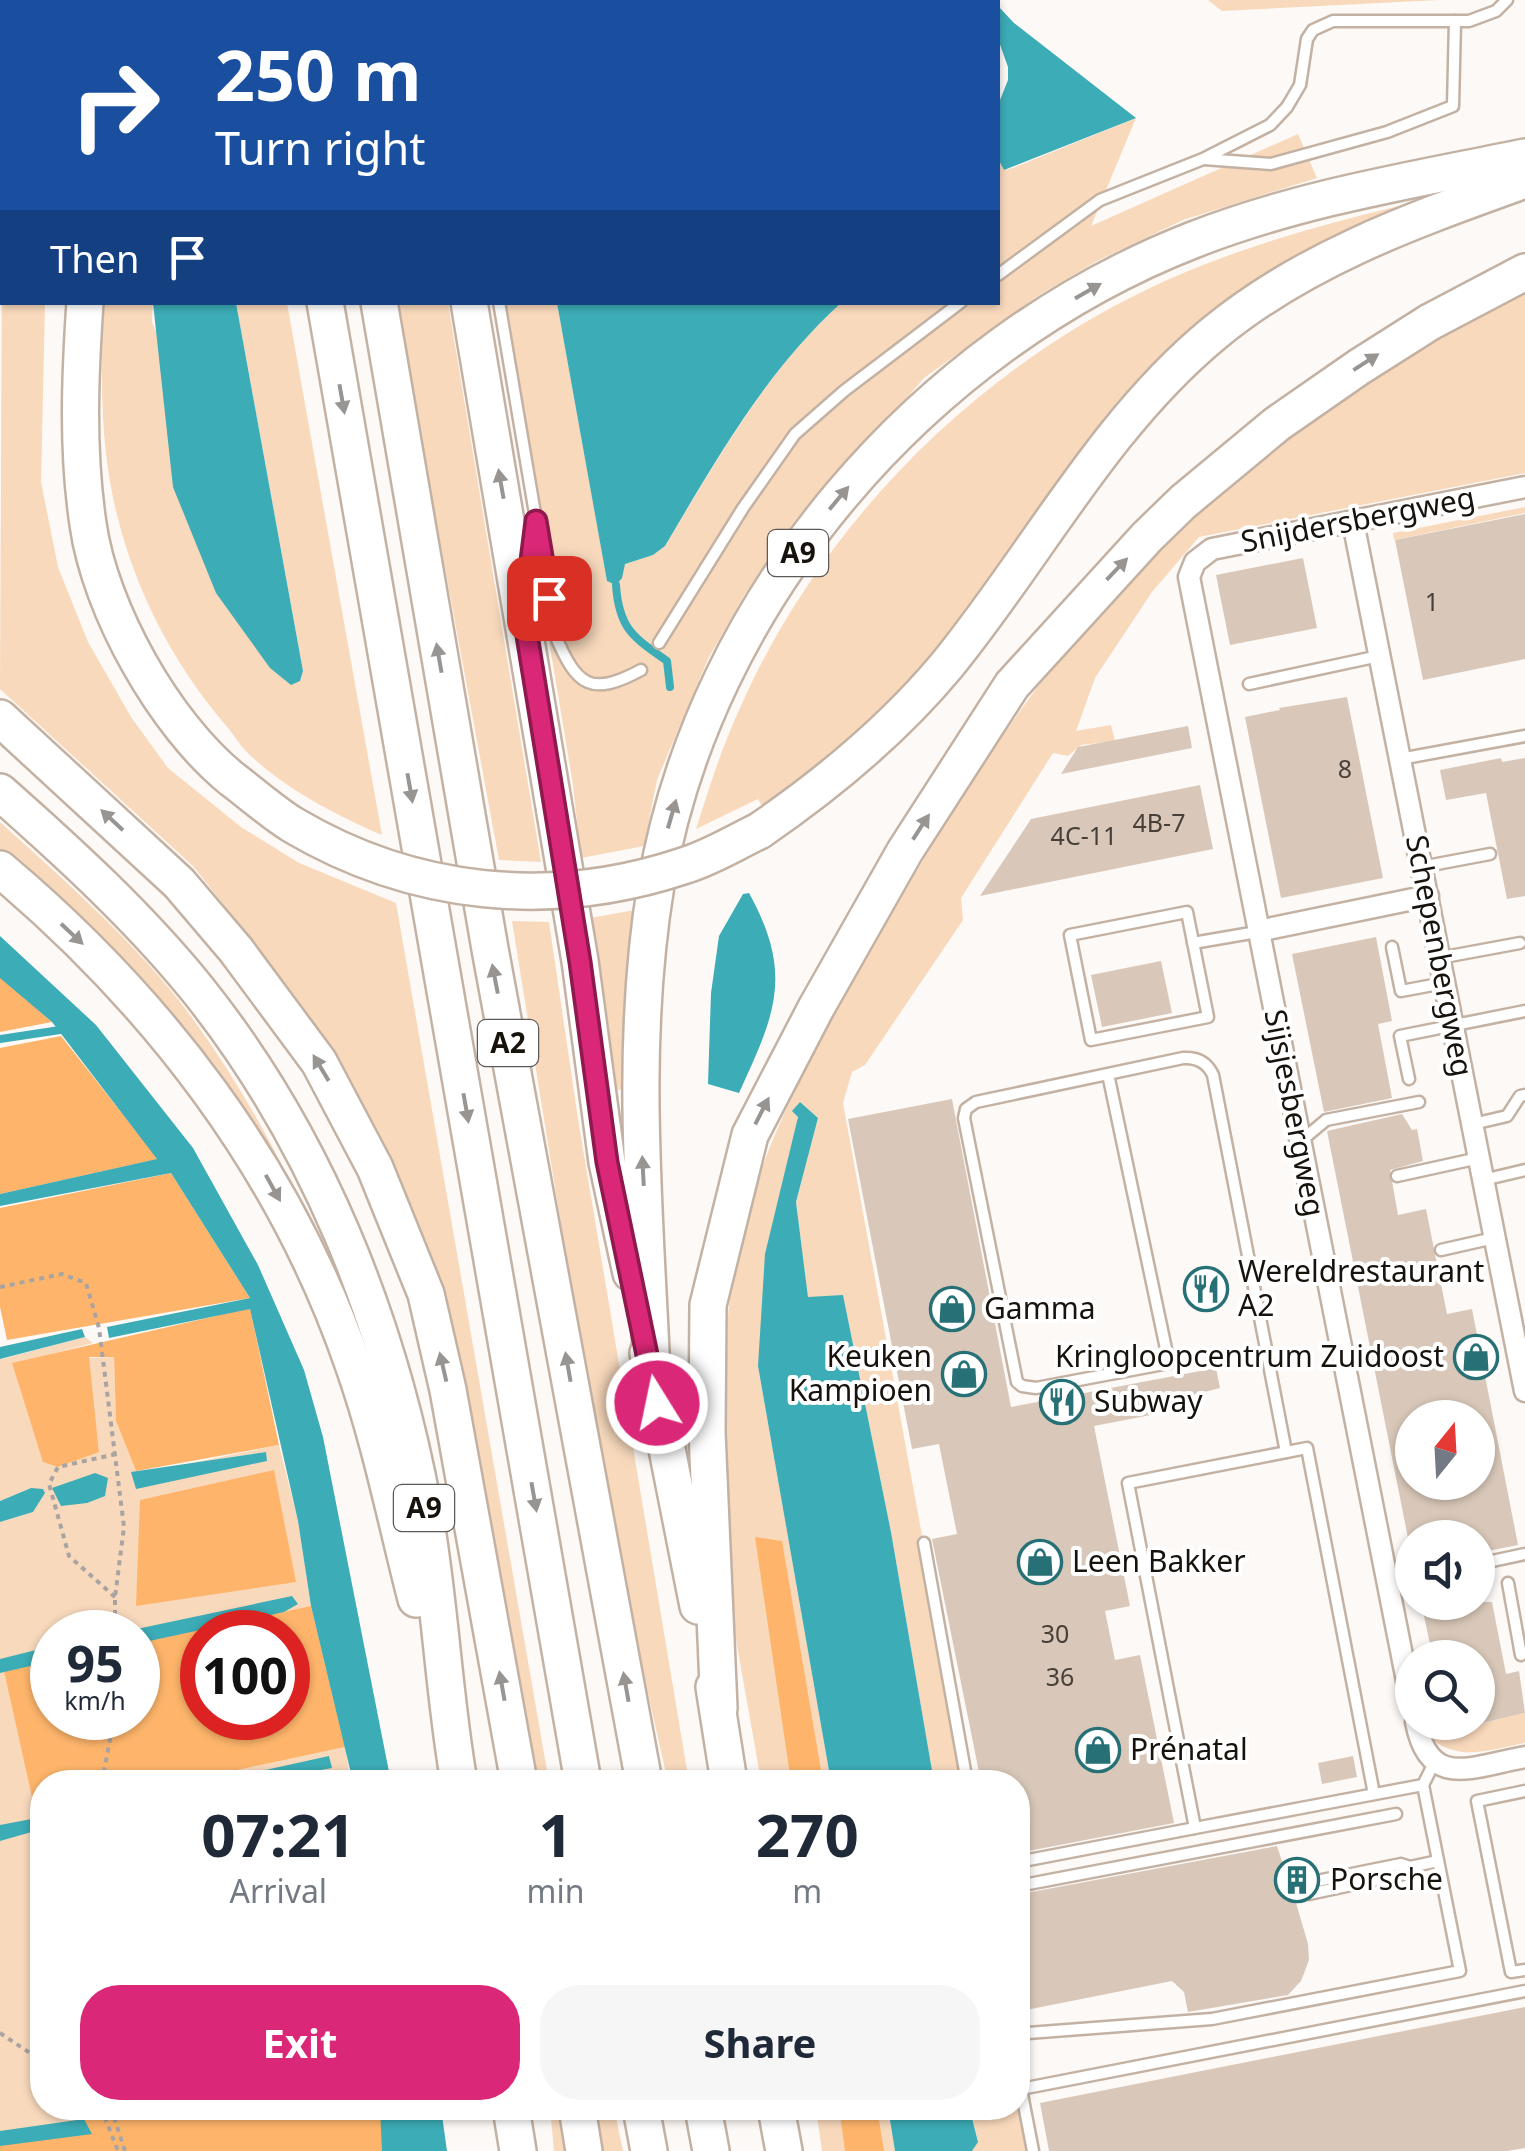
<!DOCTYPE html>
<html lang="en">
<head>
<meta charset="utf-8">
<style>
	:root { --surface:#fff; --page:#f6f6f7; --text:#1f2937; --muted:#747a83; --accent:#db2777 }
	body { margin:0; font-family:"Noto Sans",sans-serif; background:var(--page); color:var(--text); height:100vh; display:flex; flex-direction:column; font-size:38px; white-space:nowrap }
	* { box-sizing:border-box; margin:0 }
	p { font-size:32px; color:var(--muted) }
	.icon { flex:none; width:55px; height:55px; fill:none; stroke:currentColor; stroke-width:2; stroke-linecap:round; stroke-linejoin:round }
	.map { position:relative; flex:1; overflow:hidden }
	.panel { position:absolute; left:30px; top:1770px; width:1000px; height:350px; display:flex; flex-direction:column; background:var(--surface); border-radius:40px; box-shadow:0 2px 8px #0004 }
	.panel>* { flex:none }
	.banner { position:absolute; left:0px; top:0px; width:1000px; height:305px; box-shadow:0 2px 8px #0004; background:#1a4fa0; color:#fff; overflow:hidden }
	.needle { width:65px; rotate:18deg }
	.buttons { position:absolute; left:1395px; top:1400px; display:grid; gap:20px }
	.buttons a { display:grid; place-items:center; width:100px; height:100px; border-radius:50%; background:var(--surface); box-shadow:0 2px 8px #0004; font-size:50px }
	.speed { position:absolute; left:30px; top:1610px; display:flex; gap:20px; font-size:50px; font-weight:700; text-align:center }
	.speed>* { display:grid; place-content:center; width:130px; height:130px; border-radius:50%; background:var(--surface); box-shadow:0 2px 8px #0004; line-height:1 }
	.speed small { font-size:25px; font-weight:400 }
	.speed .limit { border:15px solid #d22; background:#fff; color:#111 }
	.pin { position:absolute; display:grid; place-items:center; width:85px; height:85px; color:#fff; margin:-42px; border-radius:20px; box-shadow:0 5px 15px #0006 }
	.me { position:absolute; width:110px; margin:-55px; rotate:350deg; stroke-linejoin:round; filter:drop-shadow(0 0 8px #0008) }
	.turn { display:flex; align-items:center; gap:35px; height:210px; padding:0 50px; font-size:45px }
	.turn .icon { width:130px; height:130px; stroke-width:2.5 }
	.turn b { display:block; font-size:70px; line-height:85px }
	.then { display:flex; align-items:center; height:95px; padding:0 50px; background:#0003; gap:20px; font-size:38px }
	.eta { display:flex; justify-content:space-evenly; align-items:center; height:170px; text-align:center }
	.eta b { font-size:60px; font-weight:700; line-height:70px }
	.primary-button { display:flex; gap:20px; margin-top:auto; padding:20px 50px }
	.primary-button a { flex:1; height:115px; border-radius:40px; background:var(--accent); color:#fff; font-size:40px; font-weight:700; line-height:115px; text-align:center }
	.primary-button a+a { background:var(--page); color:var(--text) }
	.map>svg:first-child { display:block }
	.green { fill:#f8d9bc }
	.forest { fill:#feb56b; fill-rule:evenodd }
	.water { fill:#3cacb6 }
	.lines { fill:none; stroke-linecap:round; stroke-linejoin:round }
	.stream { stroke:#3cacb6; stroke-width:8 }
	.building { fill:#d9c8b9; fill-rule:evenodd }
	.service-casing { stroke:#c3b2a3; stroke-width:15 }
	.minor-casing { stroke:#c3b2a3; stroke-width:25 }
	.motorway-casing { stroke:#c3b2a3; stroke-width:40 }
	.path { stroke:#a9a4a1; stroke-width:4; stroke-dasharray:5 5; stroke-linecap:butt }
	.service { stroke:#fff; stroke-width:10 }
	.minor { stroke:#fff; stroke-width:20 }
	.motorway { stroke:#fff; stroke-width:35 }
	.motorway-bridge-casing { stroke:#c3b2a3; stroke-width:40; stroke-linecap:butt }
	.motorway-bridge { stroke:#fff; stroke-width:35 }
	.oneway { fill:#979492 }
	.route-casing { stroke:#8e194d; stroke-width:25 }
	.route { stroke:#db2777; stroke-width:18 }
	.labels { text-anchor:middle; stroke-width:8; stroke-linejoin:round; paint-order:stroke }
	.number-label { font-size:25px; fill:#484038 }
	.shield { fill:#fff; stroke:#5d5956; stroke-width:2.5 }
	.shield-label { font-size:28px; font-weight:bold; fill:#18120d }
	.street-label { font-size:30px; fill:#18120d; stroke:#fff }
	.poi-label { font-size:30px; fill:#18120d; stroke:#fff; text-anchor:start }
</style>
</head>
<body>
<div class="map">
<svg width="1525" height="2151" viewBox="0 0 1525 2151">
	<rect width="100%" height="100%" fill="#fdf9f6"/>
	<g class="green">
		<path d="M1208,0H1439L1222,11Z"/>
		<path d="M1136,118L1091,226L1298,134L1317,178L1183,220L1097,261L1039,295L924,378L799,522L746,592L708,659L657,780L644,846L581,858L573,785L493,303H557L607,580L624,564L653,555L665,546C717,460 766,371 841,303L998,302V159L1004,170L1013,168Z"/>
		<path d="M1399,206L1400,209C1303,247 1218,294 1146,370C1076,442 1025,532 964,613C907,689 841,752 762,806L758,799L696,829C709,788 722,747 740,708C819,528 972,373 1148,289C1229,250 1313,227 1399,206Z"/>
		<path d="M2,251V302L45,303L41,482L58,567L88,642L131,717L168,768L241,827L299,863L396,903L549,1782H532L440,1296L315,1031L266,958L193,866L0,689Z"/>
		<path d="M1525,293V473L1199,537L1152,592L1095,678L1076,731L1111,725L1115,741L1081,745L1068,756L1053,753L961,898L963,920L865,1065L852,1072L843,1103L967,1782H934L891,1532L843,1296L808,1298L796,1202L818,1118L800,1102L758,1366L831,1782H761C747,1696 728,1609 720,1522C718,1495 722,1467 722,1440C724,1392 725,1343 730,1295C745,1173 806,1064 865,960C924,857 984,754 1057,662C1172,518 1357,368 1525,293Z"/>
		<path d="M103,303H153L152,322L300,681L303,671L236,303H287L382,835C336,815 289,791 252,757C241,748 233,733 223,722C161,648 120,559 107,462C100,409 102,356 103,303Z"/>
		<path d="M396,303H448L541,862L499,860Z"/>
		<path d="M1525,507V513L1394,540L1393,533Z"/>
		<path d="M0,822C67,883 139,945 193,1019C255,1105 302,1197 341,1296L303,1224L0,857Z"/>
		<path d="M635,910L625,983L623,1089L617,1090L590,918Z"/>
		<path d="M512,921L549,922L578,1119L689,1782H668L608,1516Z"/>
		<path d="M85,1337L93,1343L13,1364L99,1452L88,1358L114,1357L116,1421L136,1471L266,1461V1452L186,1464L279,1445L298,1521L311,1606L138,1642V1632H52L36,1814L42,1813V2108H135L0,2138V1522L33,1512L45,1493L31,1488L0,1501V1350L2,1359Z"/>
		<path d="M1525,1713V1743C1492,1749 1461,1762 1433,1740L1429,1723H1444L1446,1732Z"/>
		<path d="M345,1747L351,1782H182Z"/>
		<path d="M1018,2067L1033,2151H972L978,2141L970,2110L1018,2108Z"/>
		<path d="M550,2108H614L623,2151H554Z"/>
		<path d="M816,2108H888L895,2151H822Z"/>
	</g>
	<g class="forest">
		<path d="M0,977L52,1022L0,1032Z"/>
		<path d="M61,1036L158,1159L0,1194V1048Z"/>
		<path d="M171,1173L250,1298L7,1340L0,1307V1208Z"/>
		<path d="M250,1308L279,1445L131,1472L136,1471L116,1421L114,1357H89L99,1452L58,1467L43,1462L12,1363Z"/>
		<path d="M274,1470L296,1582L136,1606L140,1500Z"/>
		<path d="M755,1537L782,1541L823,1782H791Z"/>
		<path d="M311,1606L345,1747L182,1782H42V1813L36,1815L4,1671L52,1660V1718H138V1642ZM202,1632H288V1718H202Z"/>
		<path d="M135,2108H381L383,2151H0V2138Z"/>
		<path d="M839,2108H877L884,2151H845Z"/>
	</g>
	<g class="water">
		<path d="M0,0H35L2,2L0,270Z"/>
		<path d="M503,0H834L833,2Z"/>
		<path d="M998,6L1014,23L1136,118L1004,170L998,159V105L1008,80V67L998,39Z"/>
		<path d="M153,303H236L303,671L300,681L291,685L270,668L216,593L173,487Z"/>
		<path d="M557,303H841C766,371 716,460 665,546L653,555L625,564L622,578L616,585L607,581Z"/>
		<path d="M749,893C794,975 775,1014 739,1093L708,1084L711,993L719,936L743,894Z"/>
		<path d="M0,936L96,1025L193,1148L258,1265L304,1370L323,1437L391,1782H353L311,1606L298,1521L250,1309L109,1338L107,1327L250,1298L171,1173L0,1206V1194L157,1159L52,1022L0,978Z"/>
		<path d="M800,1102L818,1118L796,1202L808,1297L843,1295L891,1532L934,1782H831L758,1366L765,1254L798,1117L792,1111Z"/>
		<path d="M82,1329L85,1337L0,1359V1347Z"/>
		<path d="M266,1452L267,1461L136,1489L131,1472Z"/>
		<path d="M95,1473L108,1478L105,1496L87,1503L61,1506L52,1488Z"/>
		<path d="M31,1488L43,1489L45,1493L33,1512L0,1522V1501Z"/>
		<path d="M292,1596L298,1604L284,1612L140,1643L138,1632L132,1630Z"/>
		<path d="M52,1646V1661L0,1673V1659Z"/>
		<path d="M329,1756L332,1768L257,1782H211Z"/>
		<path d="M42,1817V1829L0,1841V1825Z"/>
		<path d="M380,2108H441L447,2151H382Z"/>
		<path d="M888,2108H973L970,2110L978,2142L972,2151H895Z"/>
		<path d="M84,2119L92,2134L0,2146V2131Z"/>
	</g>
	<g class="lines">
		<g class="stream">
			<path d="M616,585C619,629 633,637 667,661L670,687"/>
			<path d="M0,1039L60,1030"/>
		</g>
	</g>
	<g class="building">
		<path d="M1525,514V659L1423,680L1395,540Z"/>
		<path d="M1303,558L1317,628L1230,645L1216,575Z"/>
		<path d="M1347,697L1383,878L1281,898L1245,717L1280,710L1279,708Z"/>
		<path d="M1188,726L1192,748L1061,774L1078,747Z"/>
		<path d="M1501,758L1502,762L1525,758V896L1507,899L1486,793L1446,800L1440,770Z"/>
		<path d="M1200,785L1213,849L980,896L1031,819Z"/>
		<path d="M1376,937L1392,1021L1378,1024L1392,1098L1324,1112L1292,954Z"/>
		<path d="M1161,961L1172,1013L1102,1027L1091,975Z"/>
		<path d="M952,1099L1011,1407L1216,1368L1220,1388L1154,1405L1156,1414L1094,1426L1130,1606L1105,1611L1115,1660L1140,1655L1174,1823L1018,1853V1782H981L932,1539L957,1534L939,1444L912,1449L848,1119Z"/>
		<path d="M1402,1114L1412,1130L1417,1129L1423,1161L1390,1170L1398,1215L1426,1209L1447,1314L1472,1309L1518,1545L1478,1553V1538H1408L1327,1131ZM1412,1418H1478V1482H1412Z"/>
		<path d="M1421,1602H1492L1506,1674L1519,1671L1525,1713L1478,1724V1658H1433Z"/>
		<path d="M1353,1756L1357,1777L1322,1784L1318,1763Z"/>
		<path d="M1277,1846L1286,1873L1304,1870L1305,1874L1298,1884L1304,1901L1296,1903L1308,1944L1309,1960L1301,1981L1288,1995L1188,2012L1184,1992L1172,1981L1026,2010L1018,1968V1898L1026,1897V1893Z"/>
		<path d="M1525,2007V2148L1507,2151H1049L1040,2103Z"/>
	</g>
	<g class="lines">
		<defs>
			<g id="service">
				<path d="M447,0L448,2"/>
				<path d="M1204,159L1271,164L1387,132L1453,106L1455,21"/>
				<path d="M998,275L1100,200L1203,159L1270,125L1287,107L1300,85L1307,39L1313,30L1333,21H1469L1496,11L1507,0"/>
				<path d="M499,302L556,637C577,686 591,697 641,670"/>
				<path d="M529,577L535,534"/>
				<path d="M659,643L743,508L795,434L844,391L961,302"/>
				<path d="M1249,684L1379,656"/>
				<path d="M1400,759L1525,736"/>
				<path d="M1421,867L1490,854"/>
				<path d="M1187,912L1208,1017L1091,1040L1070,935Z"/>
				<path d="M1193,943L1257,932"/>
				<path d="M1392,947L1401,991L1444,983"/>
				<path d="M1439,958L1520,943"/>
				<path d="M1108,1074L1169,1363L1036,1388L1022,1386L1017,1382L964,1118L966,1109L976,1102L1183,1058C1197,1057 1207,1062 1213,1075L1286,1452"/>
				<path d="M1409,1079L1400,1036L1525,1011"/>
				<path d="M1473,1124L1507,1116L1520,1096L1525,1095"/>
				<path d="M1301,1141L1326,1120L1419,1102"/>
				<path d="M1397,1176L1479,1158"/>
				<path d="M1483,1180L1525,1170"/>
				<path d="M1441,1250L1494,1238"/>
				<path d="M924,1543L967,1782"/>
				<path d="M1478,1564L1525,1554"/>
				<path d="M1508,1583L1521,1655"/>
				<path d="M1525,1791L1477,1801L1511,1972L1525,1970"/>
				<path d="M1374,1794L1307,1448L1128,1483L1195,1828C1271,1814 1347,1799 1423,1785L1434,1763"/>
				<path d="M1018,1862L1195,1828"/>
				<path d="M1307,1883L1401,1864L1410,1867"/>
				<path d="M1018,1886L1396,1814"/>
				<path d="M1309,1894L1403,1874L1410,1867L1438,1861"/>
				<path d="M1018,2027L1028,2033L1212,2019L1460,1971L1423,1785"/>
				<path d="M1033,2151L1021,2089L1525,1991"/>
			</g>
			<g id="minor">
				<path d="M1353,522L1525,1391"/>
				<path d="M1258,931L1428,896"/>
				<path d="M1412,1706L1189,577L1195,562L1212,549L1525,487"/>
				<path d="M1416,1722C1429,1791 1473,1766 1525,1757"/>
			</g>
			<g id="motorway">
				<path d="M272,0L273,2"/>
				<path d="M327,0L328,2"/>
				<path d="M417,0L418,2"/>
				<path d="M106,2V0"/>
				<path d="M85,302C80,377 77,450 88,524C100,610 165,725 232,779"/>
				<path d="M325,302L583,1782"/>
				<path d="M379,302L490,949L644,1782"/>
				<path d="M469,302L580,961L607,1162L631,1273"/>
				<path d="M0,718L179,883L236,950L319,1062L375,1168L426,1294L448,1390L519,1782"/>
				<path d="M0,792C70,854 139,917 198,990C317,1139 388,1319 423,1505C440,1596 443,1691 459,1782"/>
				<path d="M759,831C829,783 893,730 947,665C1036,556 1103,425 1213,334C1305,258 1414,220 1525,180"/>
				<path d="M0,869C158,1002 285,1167 353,1364C380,1440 396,1521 416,1599"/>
				<path d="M648,1353L698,1606"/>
				<path d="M652,1373C645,1210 629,1047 656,885C704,599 924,345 1193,240C1300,198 1413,180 1525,157"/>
				<path d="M714,1687L729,1782"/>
				<path d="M719,1708L707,1432L708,1305L750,1135L816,1008L905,851L1012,685L1147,537L1183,502L1277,424L1359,367L1430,322L1525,272"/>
				<path d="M511,2108L518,2151"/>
				<path d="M577,2108L584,2151"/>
				<path d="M641,2108L649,2151"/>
				<path d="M703,2108L711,2151"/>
				<path d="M776,2108L784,2151"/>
			</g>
		</defs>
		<use href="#service" class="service-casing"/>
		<use href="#minor" class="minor-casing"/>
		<use href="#motorway" class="motorway-casing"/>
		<g class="path">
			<path d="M0,1287L62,1274L86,1283L99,1328L124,1527L115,1597V1632"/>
			<path d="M115,1597L69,1556L49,1484L58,1467L116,1454"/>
			<path d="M102,1782L114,1718"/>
			<path d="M0,2033L42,2061"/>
			<path d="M101,2108L118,2151"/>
			<path d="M111,2108L125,2151"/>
		</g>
		<use href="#service" class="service"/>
		<use href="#minor" class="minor"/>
		<use href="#motorway" class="motorway"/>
		<defs>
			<path id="motorway-bridge" d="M232,779C252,794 272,812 293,825C413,896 551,910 683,866C710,858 734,843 759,831"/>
		</defs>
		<use href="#motorway-bridge" class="motorway-bridge-casing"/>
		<use href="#motorway-bridge" class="motorway-bridge"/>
	</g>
	<defs><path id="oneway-solid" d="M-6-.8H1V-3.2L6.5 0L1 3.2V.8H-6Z" transform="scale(2.5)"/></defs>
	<g class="oneway">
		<use href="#oneway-solid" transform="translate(1088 291) rotate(-30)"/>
		<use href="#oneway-solid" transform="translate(1366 362) rotate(-33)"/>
		<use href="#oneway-solid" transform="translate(342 399) rotate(80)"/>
		<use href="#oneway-solid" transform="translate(501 484) rotate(-100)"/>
		<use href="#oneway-solid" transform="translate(839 498) rotate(-50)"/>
		<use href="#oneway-solid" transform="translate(1117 569) rotate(-46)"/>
		<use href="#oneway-solid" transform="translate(439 658) rotate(-100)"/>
		<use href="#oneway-solid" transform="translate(410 788) rotate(80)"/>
		<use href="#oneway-solid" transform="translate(672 814) rotate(-74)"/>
		<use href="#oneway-solid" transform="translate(112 820) rotate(-137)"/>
		<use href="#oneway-solid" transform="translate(921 827) rotate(-57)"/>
		<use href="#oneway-solid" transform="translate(72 934) rotate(43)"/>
		<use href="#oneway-solid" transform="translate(495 979) rotate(-101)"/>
		<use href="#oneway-solid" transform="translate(321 1068) rotate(-121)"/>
		<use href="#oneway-solid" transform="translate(466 1108) rotate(80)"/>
		<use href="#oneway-solid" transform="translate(762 1111) rotate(-63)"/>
		<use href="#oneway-solid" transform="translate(643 1171) rotate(-93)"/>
		<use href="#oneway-solid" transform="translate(273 1188) rotate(61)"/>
		<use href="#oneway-solid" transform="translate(443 1367) rotate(-103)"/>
		<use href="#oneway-solid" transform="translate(568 1367) rotate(-100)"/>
		<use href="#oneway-solid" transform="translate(534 1497) rotate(80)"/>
		<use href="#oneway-solid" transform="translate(502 1686) rotate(-100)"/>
		<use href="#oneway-solid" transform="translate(626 1687) rotate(-100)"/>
	</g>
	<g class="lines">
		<defs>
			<path id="route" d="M549,598L536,521L524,617L580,962L607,1162L657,1403"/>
		</defs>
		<use href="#route" class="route-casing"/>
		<use href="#route" class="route"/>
	</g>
	<defs>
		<symbol id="restaurant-ring" viewBox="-11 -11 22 22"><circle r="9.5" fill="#fff" stroke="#267076" stroke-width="1.5"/><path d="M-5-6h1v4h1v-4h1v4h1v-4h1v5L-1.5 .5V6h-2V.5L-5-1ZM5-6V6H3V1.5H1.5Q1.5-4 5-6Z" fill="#267076"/></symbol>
		<symbol id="shop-ring" viewBox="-11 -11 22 22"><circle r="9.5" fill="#fff" stroke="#267076" stroke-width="1.5"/><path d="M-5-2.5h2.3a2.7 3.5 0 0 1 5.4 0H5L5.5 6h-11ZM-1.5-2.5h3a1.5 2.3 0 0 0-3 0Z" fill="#267076"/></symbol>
		<symbol id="building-ring" viewBox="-11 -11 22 22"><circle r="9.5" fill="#fff" stroke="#267076" stroke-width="1.5"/><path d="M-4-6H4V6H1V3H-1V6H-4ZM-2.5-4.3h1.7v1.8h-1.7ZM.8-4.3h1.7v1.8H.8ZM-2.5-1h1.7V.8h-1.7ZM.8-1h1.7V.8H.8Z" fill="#267076"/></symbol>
	</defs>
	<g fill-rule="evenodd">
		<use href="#restaurant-ring" x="1181" y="1264" width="50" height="50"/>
		<use href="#shop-ring" x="927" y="1284" width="50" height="50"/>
		<use href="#shop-ring" x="1451" y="1332" width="50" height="50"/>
		<use href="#shop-ring" x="939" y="1349" width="50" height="50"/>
		<use href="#restaurant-ring" x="1037" y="1377" width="50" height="50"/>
		<use href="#shop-ring" x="1015" y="1537" width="50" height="50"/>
		<use href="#shop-ring" x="1073" y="1725" width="50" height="50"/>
		<use href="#building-ring" x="1272" y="1855" width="50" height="50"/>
	</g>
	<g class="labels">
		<g class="number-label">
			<text x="1432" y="611">1</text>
			<text x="1345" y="778">8</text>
			<text x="1159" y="832">4B-7</text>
			<text x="1084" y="845">4C-11</text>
			<text x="1055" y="1643">30</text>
			<text x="1060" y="1686">36</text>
		</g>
		<g class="shield">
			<rect x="768" y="530" width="60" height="46" rx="8"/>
			<rect x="478" y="1020" width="60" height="46" rx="8"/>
			<rect x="394" y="1485" width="60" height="46" rx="8"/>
		</g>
		<g class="shield-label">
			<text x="798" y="563">A9</text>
			<text x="508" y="1053">A2</text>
			<text x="424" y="1518">A9</text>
		</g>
		<g class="street-label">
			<text transform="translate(1358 520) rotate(-11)" y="10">Snijdersbergweg</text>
			<text transform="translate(1439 956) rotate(79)" y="10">Schepenbergweg</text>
			<text transform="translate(1294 1113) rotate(79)" y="10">Sijsjesbergweg</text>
		</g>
		<g class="poi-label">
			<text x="1238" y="1282">Wereldrestaurant<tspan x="1238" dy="34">A2</tspan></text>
			<text x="984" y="1319">Gamma</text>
			<text x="932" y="1367" text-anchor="end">Keuken<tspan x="932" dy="34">Kampioen</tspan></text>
			<text x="1444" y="1367" text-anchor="end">Kringloopcentrum Zuidoost</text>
			<text x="1094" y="1412">Subway</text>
			<text x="1072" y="1572">Leen Bakker</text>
			<text x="1130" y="1760">Prénatal</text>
			<text x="1330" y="1890">Porsche</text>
		</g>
	</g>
</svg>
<div class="buttons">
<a><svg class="needle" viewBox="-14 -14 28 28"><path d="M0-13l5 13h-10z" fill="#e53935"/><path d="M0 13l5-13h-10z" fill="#747a83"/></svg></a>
<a><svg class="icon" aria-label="sound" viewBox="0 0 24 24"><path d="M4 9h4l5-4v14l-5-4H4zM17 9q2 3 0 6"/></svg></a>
<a><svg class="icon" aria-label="search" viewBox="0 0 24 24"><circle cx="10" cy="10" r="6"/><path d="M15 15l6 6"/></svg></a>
</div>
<div class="speed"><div>95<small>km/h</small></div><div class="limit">100</div></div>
<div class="pin" style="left:549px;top:598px;background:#d93025"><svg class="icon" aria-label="arrive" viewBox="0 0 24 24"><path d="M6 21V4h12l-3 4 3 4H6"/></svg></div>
<svg class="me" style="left:657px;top:1403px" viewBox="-20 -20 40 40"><circle r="17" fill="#db2777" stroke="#fff" stroke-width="3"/><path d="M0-11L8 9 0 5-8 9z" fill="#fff"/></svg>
<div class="banner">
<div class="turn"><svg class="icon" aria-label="right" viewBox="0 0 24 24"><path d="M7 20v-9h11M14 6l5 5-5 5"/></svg><div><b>250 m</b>Turn right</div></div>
<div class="then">Then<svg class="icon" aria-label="arrive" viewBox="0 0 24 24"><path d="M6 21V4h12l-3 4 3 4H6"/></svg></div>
</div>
<section class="panel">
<div class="eta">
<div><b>07:21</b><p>Arrival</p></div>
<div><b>1</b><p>min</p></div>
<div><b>270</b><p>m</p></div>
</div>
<div class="primary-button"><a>Exit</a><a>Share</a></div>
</section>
</div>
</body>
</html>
